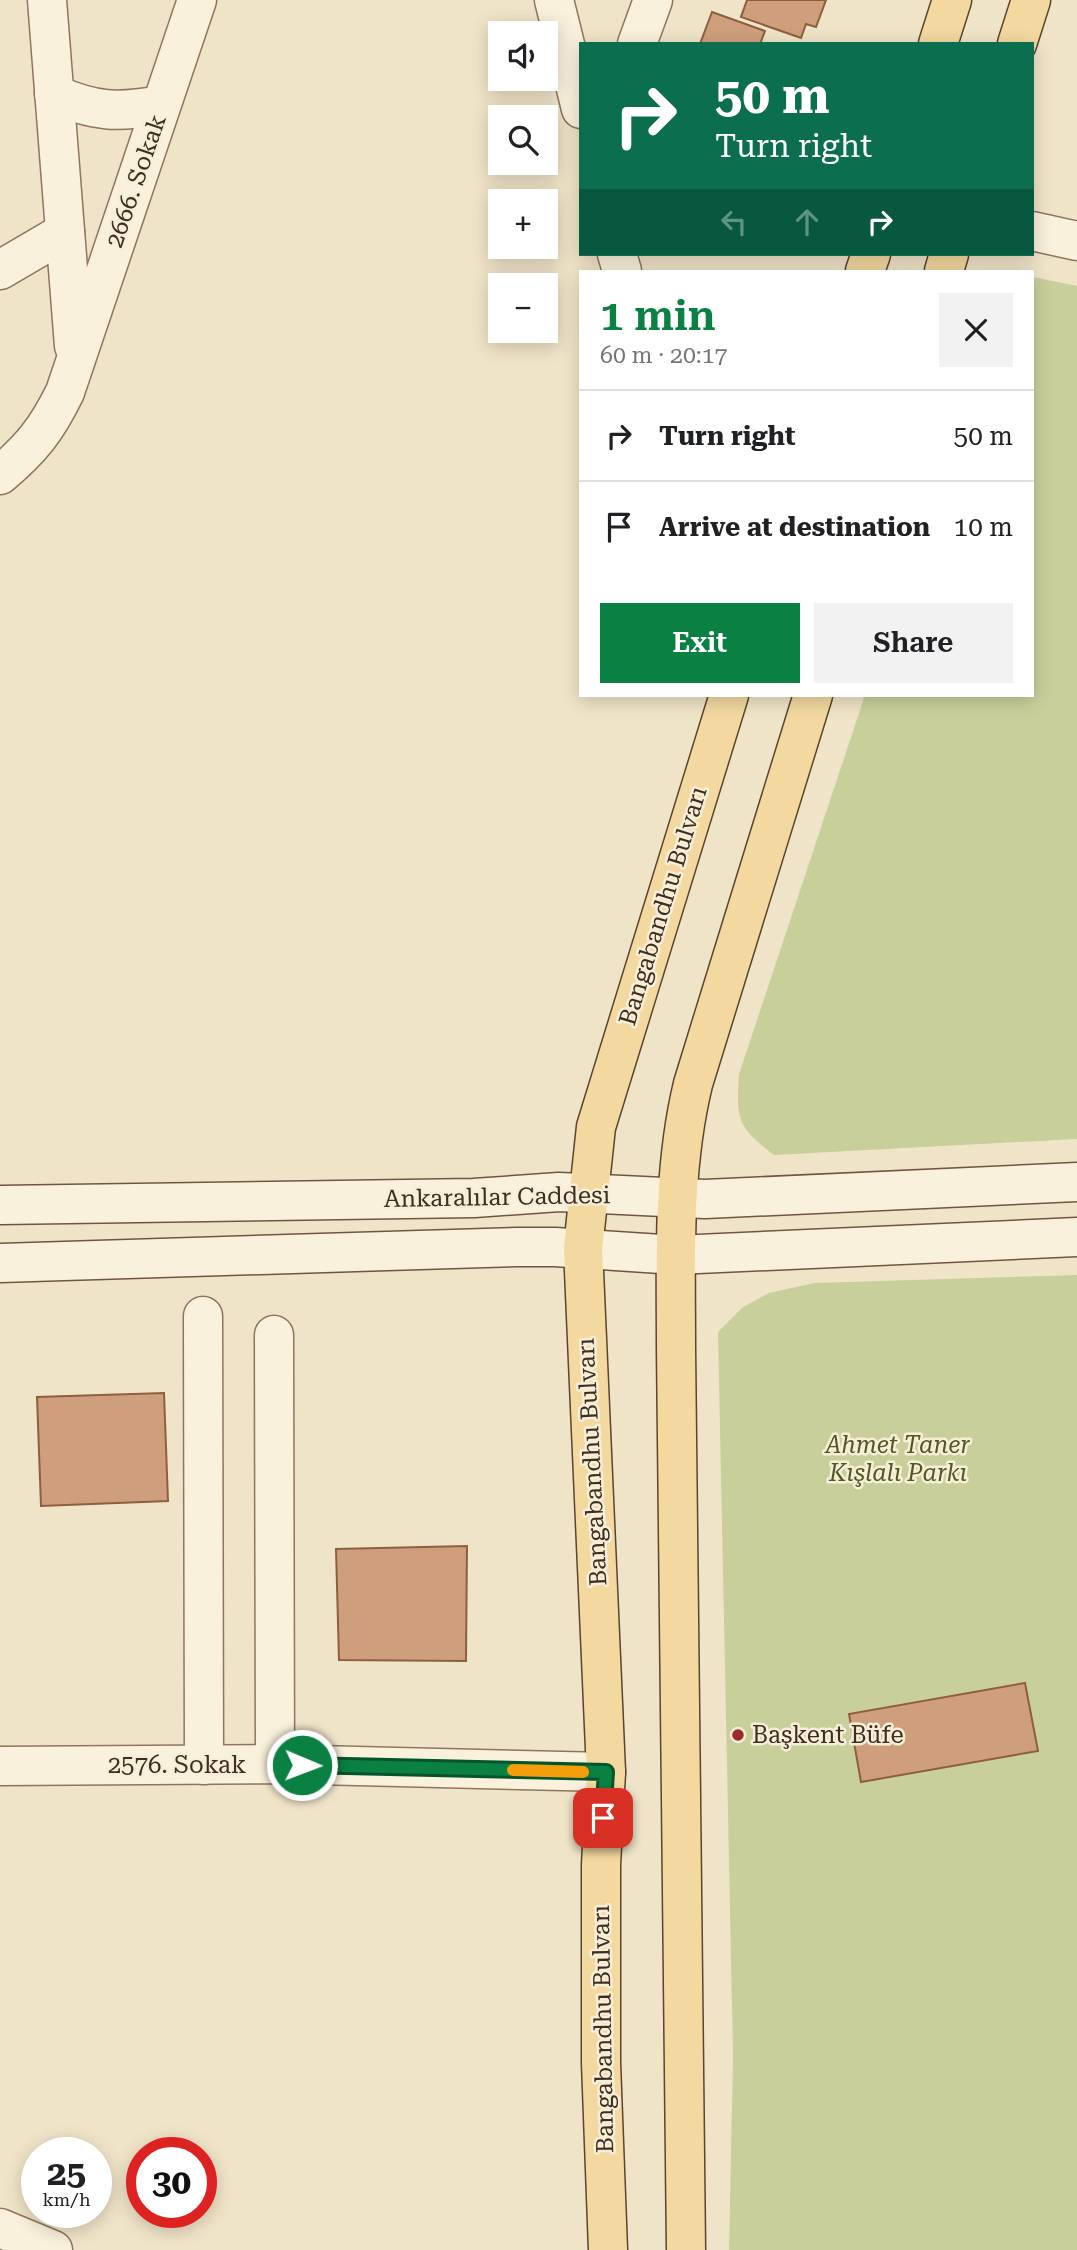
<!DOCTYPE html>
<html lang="en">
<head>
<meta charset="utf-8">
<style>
	:root { --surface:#fff; --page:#f2f2f2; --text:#202124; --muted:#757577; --line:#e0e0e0; --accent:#0b8043 }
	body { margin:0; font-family:"Roboto Serif",serif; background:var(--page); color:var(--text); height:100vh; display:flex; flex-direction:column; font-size:26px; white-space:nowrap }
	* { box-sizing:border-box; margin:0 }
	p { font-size:23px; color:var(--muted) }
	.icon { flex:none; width:38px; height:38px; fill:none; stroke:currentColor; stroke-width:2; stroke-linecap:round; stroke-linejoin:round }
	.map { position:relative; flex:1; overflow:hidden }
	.sheet { position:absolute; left:579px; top:270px; width:455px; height:427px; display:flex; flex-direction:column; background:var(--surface); border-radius:0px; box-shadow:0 4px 18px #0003 }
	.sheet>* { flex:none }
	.top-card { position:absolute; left:579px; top:42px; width:455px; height:214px; border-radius:0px; box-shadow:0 4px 18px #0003; background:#0b6e4f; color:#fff; overflow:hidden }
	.tools { position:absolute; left:488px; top:21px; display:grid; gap:14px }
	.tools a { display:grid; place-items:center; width:70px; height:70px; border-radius:0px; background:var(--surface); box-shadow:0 4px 18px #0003; font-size:35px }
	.speed { position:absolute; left:21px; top:2137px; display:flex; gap:14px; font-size:35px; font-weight:700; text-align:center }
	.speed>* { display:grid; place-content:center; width:91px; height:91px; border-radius:50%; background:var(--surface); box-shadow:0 4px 18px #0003; line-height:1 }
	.speed small { font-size:18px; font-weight:400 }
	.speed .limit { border:10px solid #d22; background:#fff; color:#111 }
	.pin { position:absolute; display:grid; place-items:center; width:60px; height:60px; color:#fff; margin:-30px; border-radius:14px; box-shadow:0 4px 10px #0006 }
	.me { position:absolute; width:77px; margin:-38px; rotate:91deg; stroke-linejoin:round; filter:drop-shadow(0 0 5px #0008) }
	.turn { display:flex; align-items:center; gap:24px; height:147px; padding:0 21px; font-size:32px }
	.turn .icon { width:91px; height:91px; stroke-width:2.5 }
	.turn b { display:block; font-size:49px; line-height:60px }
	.lanes { display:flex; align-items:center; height:66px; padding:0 21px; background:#0003; justify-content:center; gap:35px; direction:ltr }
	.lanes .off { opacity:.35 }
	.round { display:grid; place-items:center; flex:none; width:74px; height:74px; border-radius:0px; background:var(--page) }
	.summary { display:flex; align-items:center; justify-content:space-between; height:119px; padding:0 21px }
	h1 { font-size:42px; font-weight:600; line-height:52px; color:var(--accent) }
	.action { display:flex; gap:14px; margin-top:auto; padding:14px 21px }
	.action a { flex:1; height:80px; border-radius:0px; background:var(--accent); color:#fff; font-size:28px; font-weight:600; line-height:80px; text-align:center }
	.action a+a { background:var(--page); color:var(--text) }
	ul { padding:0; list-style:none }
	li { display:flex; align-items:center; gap:21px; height:91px; padding:0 21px; border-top:2px solid var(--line) }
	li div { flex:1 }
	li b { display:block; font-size:26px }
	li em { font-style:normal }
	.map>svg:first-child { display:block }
	.green { fill:#c9cf9b }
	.building { fill:#cf9f7d; stroke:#8d5f41; stroke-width:2 }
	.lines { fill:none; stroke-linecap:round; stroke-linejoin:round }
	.minor-casing { stroke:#8d765c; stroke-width:41 }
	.secondary-casing { stroke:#6f573f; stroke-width:41 }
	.primary-casing { stroke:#5b4430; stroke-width:41 }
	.minor { stroke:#faf1dc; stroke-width:38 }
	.secondary { stroke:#faf1dc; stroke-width:38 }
	.primary { stroke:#f3d9a0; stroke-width:38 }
	.route-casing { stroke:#07532c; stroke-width:18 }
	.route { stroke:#0b8043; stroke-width:12 }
	.slow { stroke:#f59e0b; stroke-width:12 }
	.poi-dot { fill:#9e2a2b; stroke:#f7eed8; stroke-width:2.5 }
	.labels { text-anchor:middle; stroke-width:5; stroke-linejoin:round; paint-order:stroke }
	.street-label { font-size:24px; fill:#3d2e20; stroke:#f7eed8 }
	.park-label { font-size:24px; font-style:italic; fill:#4d5a26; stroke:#f7eed8 }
	.poi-label { font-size:24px; fill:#3d2e20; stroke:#f7eed8; text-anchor:start }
</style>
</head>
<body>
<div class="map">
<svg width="1077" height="2250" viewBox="0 0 1077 2250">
	<rect width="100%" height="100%" fill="#f0e4c8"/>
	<g class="green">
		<path d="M1033,277L1077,286V1139L774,1155C737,1127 736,1119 739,1074L865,695H1032Z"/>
		<path d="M1077,1275V2250H729L733,2056L718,1332L743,1307L769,1293L814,1283Z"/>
	</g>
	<g class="building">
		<path d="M747,0H826L816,27L806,24L801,38L741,17Z"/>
		<path d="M712,12L765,31L760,44H700Z"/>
		<path d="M164,1393L168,1501L41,1506L37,1397Z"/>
		<path d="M467,1546L466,1661L339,1660L336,1549Z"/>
		<path d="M1025,1683L1038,1751L861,1782L849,1714Z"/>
	</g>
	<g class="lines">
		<defs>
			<g id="minor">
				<path d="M47,0L74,346"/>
				<path d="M554,0L581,109"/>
				<path d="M637,44L653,0"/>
				<path d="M54,94C95,112 117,113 161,105"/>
				<path d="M1032,231L1077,241"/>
				<path d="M617,254L622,271"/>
				<path d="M0,270L65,232"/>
				<path d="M0,475C32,448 47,429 65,392L197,0"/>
				<path d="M203,1316L204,1765"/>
				<path d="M274,1335L275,1764"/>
				<path d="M0,1766L275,1764L606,1772"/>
				<path d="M0,2228L53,2250"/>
			</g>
			<g id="secondary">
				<path d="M0,1205L474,1198L559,1192L705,1199L1077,1182"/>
				<path d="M0,1263L516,1247H555L676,1255L1077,1237"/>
			</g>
			<g id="primary">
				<path d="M938,44L952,0"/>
				<path d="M1017,44L1031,0"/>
				<path d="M865,271L871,254"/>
				<path d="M944,271L949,254"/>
				<path d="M608,2250L601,2063V1865L606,1772L583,1248L596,1127L729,695"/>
				<path d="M686,2250L676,1348C676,1260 672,1171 693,1084L813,695"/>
			</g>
		</defs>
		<use href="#minor" class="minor-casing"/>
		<use href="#secondary" class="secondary-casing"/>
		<use href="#primary" class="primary-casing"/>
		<use href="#minor" class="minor"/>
		<use href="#secondary" class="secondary"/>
		<use href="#primary" class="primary"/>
	</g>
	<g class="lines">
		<defs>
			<path id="route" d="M302,1765L606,1772L603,1818"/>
		</defs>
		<use href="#route" class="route-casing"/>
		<use href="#route" class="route"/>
		<path class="slow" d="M513,1770L583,1772"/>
	</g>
	<circle class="poi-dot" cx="738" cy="1735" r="7"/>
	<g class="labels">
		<g class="street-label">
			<text transform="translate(136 181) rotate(-71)" y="8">2666. Sokak</text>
			<text transform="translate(663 906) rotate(-73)" y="8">Bangabandhu Bulvarı</text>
			<text transform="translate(497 1197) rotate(-1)" y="8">Ankaralılar Caddesi</text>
			<text transform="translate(592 1462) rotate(-93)" y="8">Bangabandhu Bulvarı</text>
			<text x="177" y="1773">2576. Sokak</text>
			<text transform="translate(603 2029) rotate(-91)" y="8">Bangabandhu Bulvarı</text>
		</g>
		<g class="park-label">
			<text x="898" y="1453">Ahmet Taner<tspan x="898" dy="28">Kışlalı Parkı</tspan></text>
		</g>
		<g class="poi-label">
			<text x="752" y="1743">Başkent Büfe</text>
		</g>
	</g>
</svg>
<div class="tools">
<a><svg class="icon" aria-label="sound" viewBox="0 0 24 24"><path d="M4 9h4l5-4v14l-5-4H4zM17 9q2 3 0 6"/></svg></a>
<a><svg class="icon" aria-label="search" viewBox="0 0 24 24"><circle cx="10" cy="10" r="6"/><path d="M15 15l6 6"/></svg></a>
<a>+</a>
<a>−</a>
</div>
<div class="speed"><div>25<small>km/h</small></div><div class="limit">30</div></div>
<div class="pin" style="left:603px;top:1818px;background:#d93025"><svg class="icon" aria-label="arrive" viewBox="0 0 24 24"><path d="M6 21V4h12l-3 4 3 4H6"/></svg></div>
<svg class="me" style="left:302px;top:1765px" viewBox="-20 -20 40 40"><circle r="17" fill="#0b8043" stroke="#fff" stroke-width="3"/><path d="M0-11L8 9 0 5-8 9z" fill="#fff"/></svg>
<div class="top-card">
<div class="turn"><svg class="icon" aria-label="right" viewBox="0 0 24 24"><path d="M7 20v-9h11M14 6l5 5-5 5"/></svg><div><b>50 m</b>Turn right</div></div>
<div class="lanes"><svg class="icon off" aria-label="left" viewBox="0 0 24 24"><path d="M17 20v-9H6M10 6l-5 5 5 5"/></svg><svg class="icon off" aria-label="ahead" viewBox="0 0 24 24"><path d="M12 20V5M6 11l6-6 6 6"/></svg><svg class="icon" aria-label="right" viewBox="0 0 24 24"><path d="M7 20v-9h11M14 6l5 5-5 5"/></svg></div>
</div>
<section class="sheet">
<div class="summary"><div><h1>1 min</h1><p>60 m · 20:17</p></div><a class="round"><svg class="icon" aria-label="close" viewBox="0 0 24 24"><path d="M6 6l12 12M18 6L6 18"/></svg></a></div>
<ul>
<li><svg class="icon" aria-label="right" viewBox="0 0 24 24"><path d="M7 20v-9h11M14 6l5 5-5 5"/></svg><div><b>Turn right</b></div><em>50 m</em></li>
<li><svg class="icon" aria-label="arrive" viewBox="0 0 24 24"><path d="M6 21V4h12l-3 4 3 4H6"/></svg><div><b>Arrive at destination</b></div><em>10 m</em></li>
</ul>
<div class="action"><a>Exit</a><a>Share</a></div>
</section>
</div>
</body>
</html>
